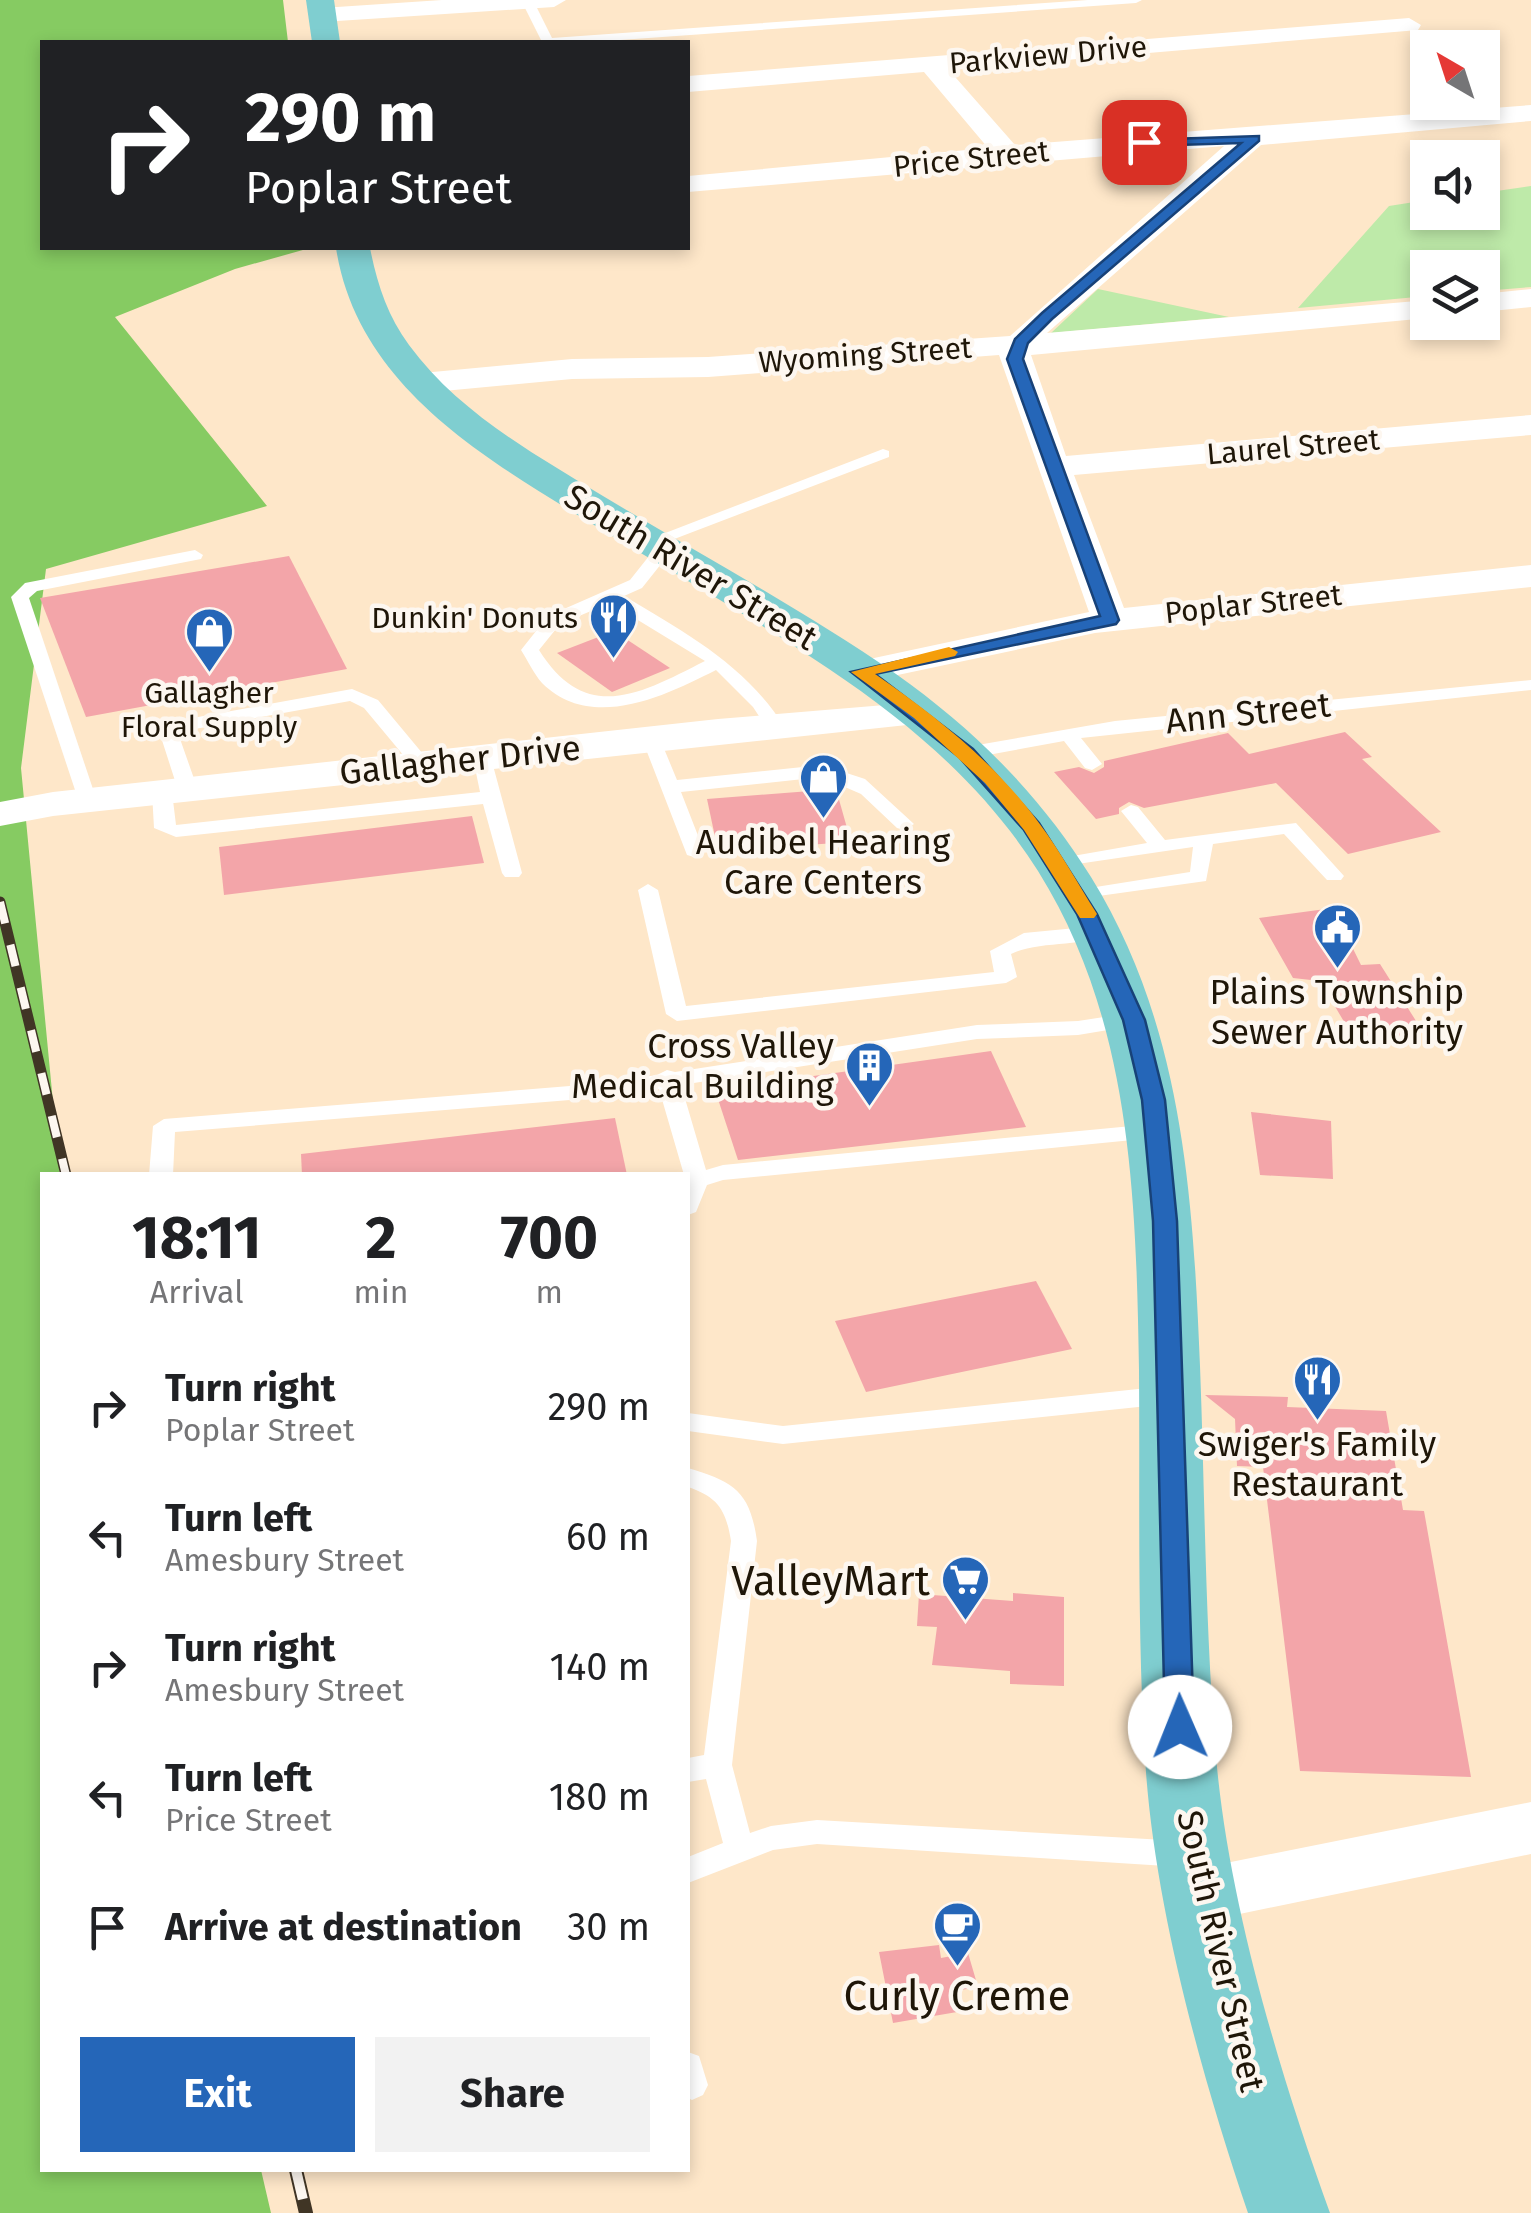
<!DOCTYPE html>
<html lang="en">
<head>
<meta charset="utf-8">
<style>
	:root { --surface:#fff; --page:#f2f2f2; --text:#202124; --muted:#757577; --accent:#2566b8 }
	body { margin:0; font-family:"Fira Sans",sans-serif; background:var(--page); color:var(--text); height:100vh; display:flex; flex-direction:column; font-size:38px; white-space:nowrap }
	* { box-sizing:border-box; margin:0 }
	p { font-size:32px; color:var(--muted) }
	.icon { flex:none; width:55px; height:55px; fill:none; stroke:currentColor; stroke-width:2; stroke-linecap:round; stroke-linejoin:round }
	.map { position:relative; flex:1; overflow:hidden }
	.side { position:absolute; left:40px; top:1172px; width:650px; height:1000px; display:flex; flex-direction:column; background:var(--surface); border-radius:0px; box-shadow:0 5px 15px #0003 }
	.side>* { flex:none }
	.guide { position:absolute; left:40px; top:40px; width:650px; height:210px; border-radius:0px; box-shadow:0 5px 15px #0003; background:#202124; color:#fff; overflow:hidden }
	.needle { width:65px; rotate:321deg }
	.controls { position:absolute; left:1410px; top:30px; display:grid; gap:20px }
	.controls a { display:grid; place-items:center; width:90px; height:90px; border-radius:0px; background:var(--surface); box-shadow:0 5px 15px #0003; font-size:50px }
	.pin { position:absolute; display:grid; place-items:center; width:85px; height:85px; color:#fff; margin:-42px; border-radius:20px; box-shadow:0 5px 15px #0006 }
	.me { position:absolute; width:110px; margin:-55px; rotate:359deg; stroke-linejoin:round; filter:drop-shadow(0 0 8px #0008) }
	.turn { display:flex; align-items:center; gap:35px; height:210px; padding:0 40px; font-size:45px }
	.turn .icon { width:130px; height:130px; stroke-width:2.5 }
	.turn b { display:block; font-size:70px; line-height:85px }
	.eta { display:flex; justify-content:space-evenly; align-items:center; height:170px; text-align:center }
	.eta b { font-size:60px; font-weight:700; line-height:70px }
	.action { display:flex; gap:20px; margin-top:auto; padding:20px 40px }
	.action a { flex:1; height:115px; border-radius:0px; background:var(--accent); color:#fff; font-size:40px; font-weight:700; line-height:115px; text-align:center }
	.action a+a { background:var(--page); color:var(--text) }
	ul { padding:0; list-style:none }
	li { display:flex; align-items:center; gap:30px; height:130px; padding:0 40px }
	li div { flex:1 }
	li b { display:block; font-size:38px }
	li em { font-style:normal }
	.map>svg:first-child { display:block }
	.green { fill:#beeaa9 }
	.forest { fill:#86cb62 }
	.building { fill:#f3a5a9 }
	.lines { fill:none; stroke-linecap:round; stroke-linejoin:round }
	.lane { fill:#fff; fill-rule:evenodd }
	.street { fill:#fff; fill-rule:evenodd }
	.primary { fill:#7fced0; fill-rule:evenodd }
	.rail-far1-casing { stroke:#403525; stroke-width:11 }
	.rail-casing { stroke:#403525; stroke-width:14 }
	.rail-far1 { stroke:#fdf7f0; stroke-width:8; stroke-dasharray:22; stroke-linecap:butt }
	.rail { stroke:#fdf7f0; stroke-width:10; stroke-dasharray:30; stroke-linecap:butt }
	.route { fill:#2566b8; stroke:#184278; stroke-width:2.5 }
	.slow { fill:#f59e0b }
	.labels { text-anchor:middle; stroke-width:9; stroke-linejoin:round; paint-order:stroke }
	.far-street-label { font-size:30px; fill:#1f1608; stroke:#fdf7f0 }
	.far-poi-label { font-size:30px; fill:#1f1608; stroke:#fdf7f0; text-anchor:end }
	.street-label { font-size:35px; fill:#1f1608; stroke:#fdf7f0 }
	.poi-label { font-size:35px; fill:#1f1608; stroke:#fdf7f0 }
	.near-poi-label { font-size:42px; fill:#1f1608; stroke:#fdf7f0; text-anchor:end }
</style>
</head>
<body>
<div class="map">
<svg width="1531" height="2213" viewBox="0 0 1531 2213">
	<rect width="100%" height="100%" fill="#fee7c9"/>
	<g class="green">
		<path d="M1531,186V287L1483,291L1482,268H1428L1427,296L1298,308L1389,206L1427,200L1428,212H1482L1483,193Z"/>
		<path d="M1098,289L1229,317L1051,333Z"/>
	</g>
	<path class="forest" d="M0,0H283L288,42H42V248H310L235,269L115,317L267,506L46,569L21,768L60,1175H42V2170H261L271,2213H0Z"/>
	<g class="building">
		<path d="M289,556L347,669L86,717L40,598Z"/>
		<path d="M614,631L670,668L612,692L557,653Z"/>
		<path d="M1345,732L1372,757L1362,759L1441,832L1348,854L1276,783L1144,808L1129,802L1119,808V814L1096,819L1054,772L1079,767L1094,773L1104,767V761L1228,733L1249,754Z"/>
		<path d="M836,789L851,842L718,851L707,799Z"/>
		<path d="M472,816L484,863L224,895L219,847Z"/>
		<path d="M1333,908L1361,965L1380,964L1423,1032L1356,1042L1320,981L1293,978L1259,918Z"/>
		<path d="M991,1051L1026,1127L738,1160L715,1090Z"/>
		<path d="M1251,1112L1331,1121L1333,1179L1260,1175Z"/>
		<path d="M615,1118L627,1175H302L301,1154Z"/>
		<path d="M1036,1281L1072,1349L866,1392L835,1321Z"/>
		<path d="M1205,1395L1288,1397L1287,1407L1386,1411L1403,1510L1424,1511L1471,1777L1300,1771L1263,1467L1237,1466L1235,1419Z"/>
		<path d="M1013,1593L1064,1597V1686L1010,1684V1671L932,1665L937,1627L917,1626L919,1594L1013,1601Z"/>
		<path d="M939,1945L941,1958L968,1953L978,1987L949,1992L957,2012L893,2023L879,1952Z"/>
	</g>
	<g class="lines">
		<g class="lane">
			<path d="M521,0H533L552,38L1088,0H1142L1136,3L592,42H542Z"/>
			<path d="M883,449L889,451V457L656,546L650,547L642,542Z"/>
			<path d="M663,545L669,546V554L642,588L624,596C686,633 744,664 784,726L782,730H768L753,707L716,670C665,696 591,732 542,683C534,674 528,661 521,650L548,616L630,580L657,546ZM610,603L705,661C640,694 586,725 539,650L560,624Z"/>
			<path d="M195,550L203,555L201,559L37,591L29,598L97,801L87,807L80,805L11,597L25,583Z"/>
			<path d="M1531,680V690L1081,738L1102,764L1092,770L1085,768L1064,741L966,759L957,753L966,747L1115,721Z"/>
			<path d="M352,689L378,700L428,760V768H414L364,708L350,701L189,730L179,736L198,790L188,796L178,790L160,734L176,721Z"/>
			<path d="M651,733L660,739L677,780L822,765L865,779L914,824L904,830L897,828L861,794L822,777L681,792L704,851L694,857L687,855L642,739Z"/>
			<path d="M482,752L491,758L522,873L519,877H505L502,873L483,804L176,837L154,828L152,792L162,786L172,792L176,825L480,792L473,758Z"/>
			<path d="M1131,805L1138,807L1165,840L1296,823L1344,876L1341,880H1327L1284,834L1213,844L1206,881L1070,900L1067,896L1077,890L1190,872L1193,847L1050,868L1047,864L1050,860L1147,843L1121,811Z"/>
			<path d="M648,884L658,890L686,1006L994,972L990,951L1024,933L1097,926L1107,932C1089,948 1038,940 1011,954L1017,977L1006,983L677,1021L666,1014L638,890Z"/>
			<path d="M1130,1013L1138,1015L1141,1020L1138,1025L1078,1035L977,1039L681,1085L706,1170L723,1165L1153,1124L1161,1126L1164,1131L1161,1136L1153,1138L723,1180L707,1185L696,1212L688,1215V1175H684L659,1089L607,1097L175,1132L173,1175H149L153,1126L164,1119L607,1083L657,1075L667,1070L675,1072L977,1025L1078,1021Z"/>
			<path d="M1167,1386L1176,1389L1180,1395L1176,1401L1167,1404L783,1444L688,1431V1413L783,1426Z"/>
			<path d="M688,1468C734,1482 750,1491 757,1541L732,1765L750,1833L771,1826L817,1820L1182,1841L1193,1845L1197,1854L1193,1863L1182,1867L817,1844L773,1850L688,1883V1857L723,1843L706,1779L688,1782V1758L704,1755L731,1541C726,1510 718,1497 688,1487Z"/>
			<path d="M688,2052L699,2056L708,2085L703,2095L692,2100L688,2098Z"/>
		</g>
		<g class="street">
			<path d="M442,0H566L554,7L322,22L310,15L322,8Z"/>
			<path d="M1409,18L1421,25L1418,30L949,70L1015,145L1531,105V121L1261,145L1047,333L1428,300V318L1031,355L1066,456L1531,415V435L1074,475L1124,608L1531,565V587L1095,633L860,683L846,680L841,672L846,664L1089,612L999,355L708,377L572,379L422,393L406,383L422,373L572,359L708,357L1010,336L1224,146L688,192V176L988,148L924,72L688,92V76Z"/>
			<path d="M1531,289V307L1482,312V294Z"/>
			<path d="M921,702L935,706L941,714L935,722L53,816L0,826V802L53,792L718,719Z"/>
			<path d="M1531,1802V1854L1201,1922L1178,1914L1169,1895L1178,1876L1201,1868Z"/>
		</g>
		<g class="primary">
			<path d="M306,0H334L340,42H312Z"/>
			<path d="M336,248H370C377,283 387,315 409,345C458,412 534,454 603,496C701,555 802,609 896,674C974,729 1041,796 1091,877C1183,1026 1193,1196 1200,1366C1205,1496 1205,1626 1216,1756C1228,1901 1280,2075 1330,2213H1248C1201,2075 1153,1901 1145,1757C1137,1628 1140,1498 1139,1370C1136,1198 1132,1021 1038,871C985,787 911,724 829,669C751,616 669,571 589,522C481,456 357,384 336,248Z"/>
		</g>
		<defs>
			<path id="rail-far1" d="M0,902L66,1175"/>
			<path id="rail" d="M296,2170L306,2213"/>
		</defs>
		<use href="#rail-far1" class="rail-far1-casing"/>
		<use href="#rail" class="rail-casing"/>
		<use href="#rail-far1" class="rail-far1"/>
		<use href="#rail" class="rail"/>
	</g>
	<path class="route" d="M1259,136V141L1052,319L1028,343L1023,359L1119,620L1116,624L875,674L973,749L1039,823L1097,914L1145,1020L1165,1100L1177,1221L1194,1727L1190,1735H1169L1165,1727L1153,1221L1142,1100L1123,1020L1077,914L1024,830L959,757L851,672L1100,616L1007,359L1015,339L1042,313L1241,143L1144,146L1140,140Z"/>
	<path class="slow" d="M949,647L958,652L955,656L875,674C936,716 995,763 1039,823C1061,852 1078,884 1097,914L1094,918H1080L1024,830L985,783L914,718L851,672Z"/>
	<defs>
		<symbol id="restaurant-pin" viewBox="-11 -11 22 30"><path d="M0 17L-7.5 6A9.5 9.5 0 1 1 7.5 6Z" fill="#2566b8" stroke="#fdf7f0"/><path d="M-5-6h1v4h1v-4h1v4h1v-4h1v5L-1.5 .5V6h-2V.5L-5-1ZM5-6V6H3V1.5H1.5Q1.5-4 5-6Z" fill="#fff"/></symbol>
		<symbol id="shop-pin" viewBox="-11 -11 22 30"><path d="M0 17L-7.5 6A9.5 9.5 0 1 1 7.5 6Z" fill="#2566b8" stroke="#fdf7f0"/><path d="M-5-2.5h2.3a2.7 3.5 0 0 1 5.4 0H5L5.5 6h-11ZM-1.5-2.5h3a1.5 2.3 0 0 0-3 0Z" fill="#fff"/></symbol>
		<symbol id="civic-pin" viewBox="-11 -11 22 30"><path d="M0 17L-7.5 6A9.5 9.5 0 1 1 7.5 6Z" fill="#2566b8" stroke="#fdf7f0"/><path d="M-.6-6.5H3V-4.5H.6V-3L4-1V1h2V6H-6V1h2V-1L-.6-3ZM-1.2 2.5V6h2.4V2.5Z" fill="#fff"/></symbol>
		<symbol id="building-pin" viewBox="-11 -11 22 30"><path d="M0 17L-7.5 6A9.5 9.5 0 1 1 7.5 6Z" fill="#2566b8" stroke="#fdf7f0"/><path d="M-4-6H4V6H1V3H-1V6H-4ZM-2.5-4.3h1.7v1.8h-1.7ZM.8-4.3h1.7v1.8H.8ZM-2.5-1h1.7V.8h-1.7ZM.8-1h1.7V.8H.8Z" fill="#fff"/></symbol>
		<symbol id="supermarket-pin" viewBox="-11 -11 22 30"><path d="M0 17L-7.5 6A9.5 9.5 0 1 1 7.5 6Z" fill="#2566b8" stroke="#fdf7f0"/><path d="M-6-5.5h2.5l.6 2H6L4.5 2H-2.5L-4.4-4H-6ZM-1.5 3.2a1.3 1.3 0 1 0 .1 0ZM3 3.2a1.3 1.3 0 1 0 .1 0Z" fill="#fff"/></symbol>
		<symbol id="cafe-pin" viewBox="-11 -11 22 30"><path d="M0 17L-7.5 6A9.5 9.5 0 1 1 7.5 6Z" fill="#2566b8" stroke="#fdf7f0"/><path d="M-5.5-4.5H6V0H3Q3 3.5 0 3.5H-2.5Q-5.5 3.5-5.5 0ZM3-3.2v2h1.7v-2ZM-6 4.5H4V6H-6Z" fill="#fff"/></symbol>
	</defs>
	<g fill-rule="evenodd">
		<use href="#restaurant-pin" x="586" y="590" width="55" height="75"/>
		<use href="#shop-pin" x="182" y="604" width="55" height="75"/>
		<use href="#shop-pin" x="796" y="750" width="55" height="75"/>
		<use href="#civic-pin" x="1310" y="900" width="55" height="75"/>
		<use href="#building-pin" x="842" y="1038" width="55" height="75"/>
		<use href="#restaurant-pin" x="1290" y="1352" width="55" height="75"/>
		<use href="#supermarket-pin" x="938" y="1552" width="55" height="75"/>
		<use href="#cafe-pin" x="930" y="1898" width="55" height="75"/>
	</g>
	<g class="labels">
		<g class="far-street-label">
			<text transform="translate(1048 55) rotate(-5)" y="10">Parkview Drive</text>
			<text transform="translate(971 159) rotate(-6)" y="10">Price Street</text>
			<text transform="translate(865 355) rotate(-4)" y="10">Wyoming Street</text>
			<text transform="translate(1293 447) rotate(-5)" y="10">Laurel Street</text>
			<text transform="translate(1253 604) rotate(-6)" y="10">Poplar Street</text>
		</g>
		<g class="far-poi-label">
			<text x="578" y="628">Dunkin' Donuts</text>
			<text x="209" y="703" text-anchor="middle">Gallagher<tspan x="209" dy="34">Floral Supply</tspan></text>
		</g>
		<g class="street-label">
			<text transform="translate(691 567) rotate(31)" y="12">South River Street</text>
			<text transform="translate(1248 713) rotate(-6)" y="12">Ann Street</text>
			<text transform="translate(460 760) rotate(-6)" y="12">Gallagher Drive</text>
			<text transform="translate(1221 1951) rotate(77)" y="12">South River Street</text>
		</g>
		<g class="poi-label">
			<text x="823" y="854">Audibel Hearing<tspan x="823" dy="40">Care Centers</tspan></text>
			<text x="1337" y="1004">Plains Township<tspan x="1337" dy="40">Sewer Authority</tspan></text>
			<text x="834" y="1058" text-anchor="end">Cross Valley<tspan x="834" dy="40">Medical Building</tspan></text>
			<text x="1317" y="1456">Swiger's Family<tspan x="1317" dy="40">Restaurant</tspan></text>
		</g>
		<g class="near-poi-label">
			<text x="930" y="1595">ValleyMart</text>
			<text x="957" y="2010" text-anchor="middle">Curly Creme</text>
		</g>
	</g>
</svg>
<div class="controls">
<a><svg class="needle" viewBox="-14 -14 28 28"><path d="M0-13l5 13h-10z" fill="#e53935"/><path d="M0 13l5-13h-10z" fill="#757577"/></svg></a>
<a><svg class="icon" aria-label="sound" viewBox="0 0 24 24"><path d="M4 9h4l5-4v14l-5-4H4zM17 9q2 3 0 6"/></svg></a>
<a><svg class="icon" aria-label="layers" viewBox="0 0 24 24"><path d="M12 4l9 5-9 5-9-5zM3 14l9 5 9-5"/></svg></a>
</div>
<div class="pin" style="left:1144px;top:142px;background:#d93025"><svg class="icon" aria-label="arrive" viewBox="0 0 24 24"><path d="M6 21V4h12l-3 4 3 4H6"/></svg></div>
<svg class="me" style="left:1180px;top:1727px" viewBox="-20 -20 40 40"><circle r="19" fill="#fff"/><path d="M0-13L10 11 0 6-10 11z" fill="#2566b8"/></svg>
<div class="guide">
<div class="turn"><svg class="icon" aria-label="right" viewBox="0 0 24 24"><path d="M7 20v-9h11M14 6l5 5-5 5"/></svg><div><b>290 m</b>Poplar Street</div></div>
</div>
<section class="side">
<div class="eta">
<div><b>18:11</b><p>Arrival</p></div>
<div><b>2</b><p>min</p></div>
<div><b>700</b><p>m</p></div>
</div>
<ul>
<li><svg class="icon" aria-label="right" viewBox="0 0 24 24"><path d="M7 20v-9h11M14 6l5 5-5 5"/></svg><div><b>Turn right</b><p>Poplar Street</p></div><em>290 m</em></li>
<li><svg class="icon" aria-label="left" viewBox="0 0 24 24"><path d="M17 20v-9H6M10 6l-5 5 5 5"/></svg><div><b>Turn left</b><p>Amesbury Street</p></div><em>60 m</em></li>
<li><svg class="icon" aria-label="right" viewBox="0 0 24 24"><path d="M7 20v-9h11M14 6l5 5-5 5"/></svg><div><b>Turn right</b><p>Amesbury Street</p></div><em>140 m</em></li>
<li><svg class="icon" aria-label="left" viewBox="0 0 24 24"><path d="M17 20v-9H6M10 6l-5 5 5 5"/></svg><div><b>Turn left</b><p>Price Street</p></div><em>180 m</em></li>
<li><svg class="icon" aria-label="arrive" viewBox="0 0 24 24"><path d="M6 21V4h12l-3 4 3 4H6"/></svg><div><b>Arrive at destination</b></div><em>30 m</em></li>
</ul>
<div class="action"><a>Exit</a><a>Share</a></div>
</section>
</div>
</body>
</html>
